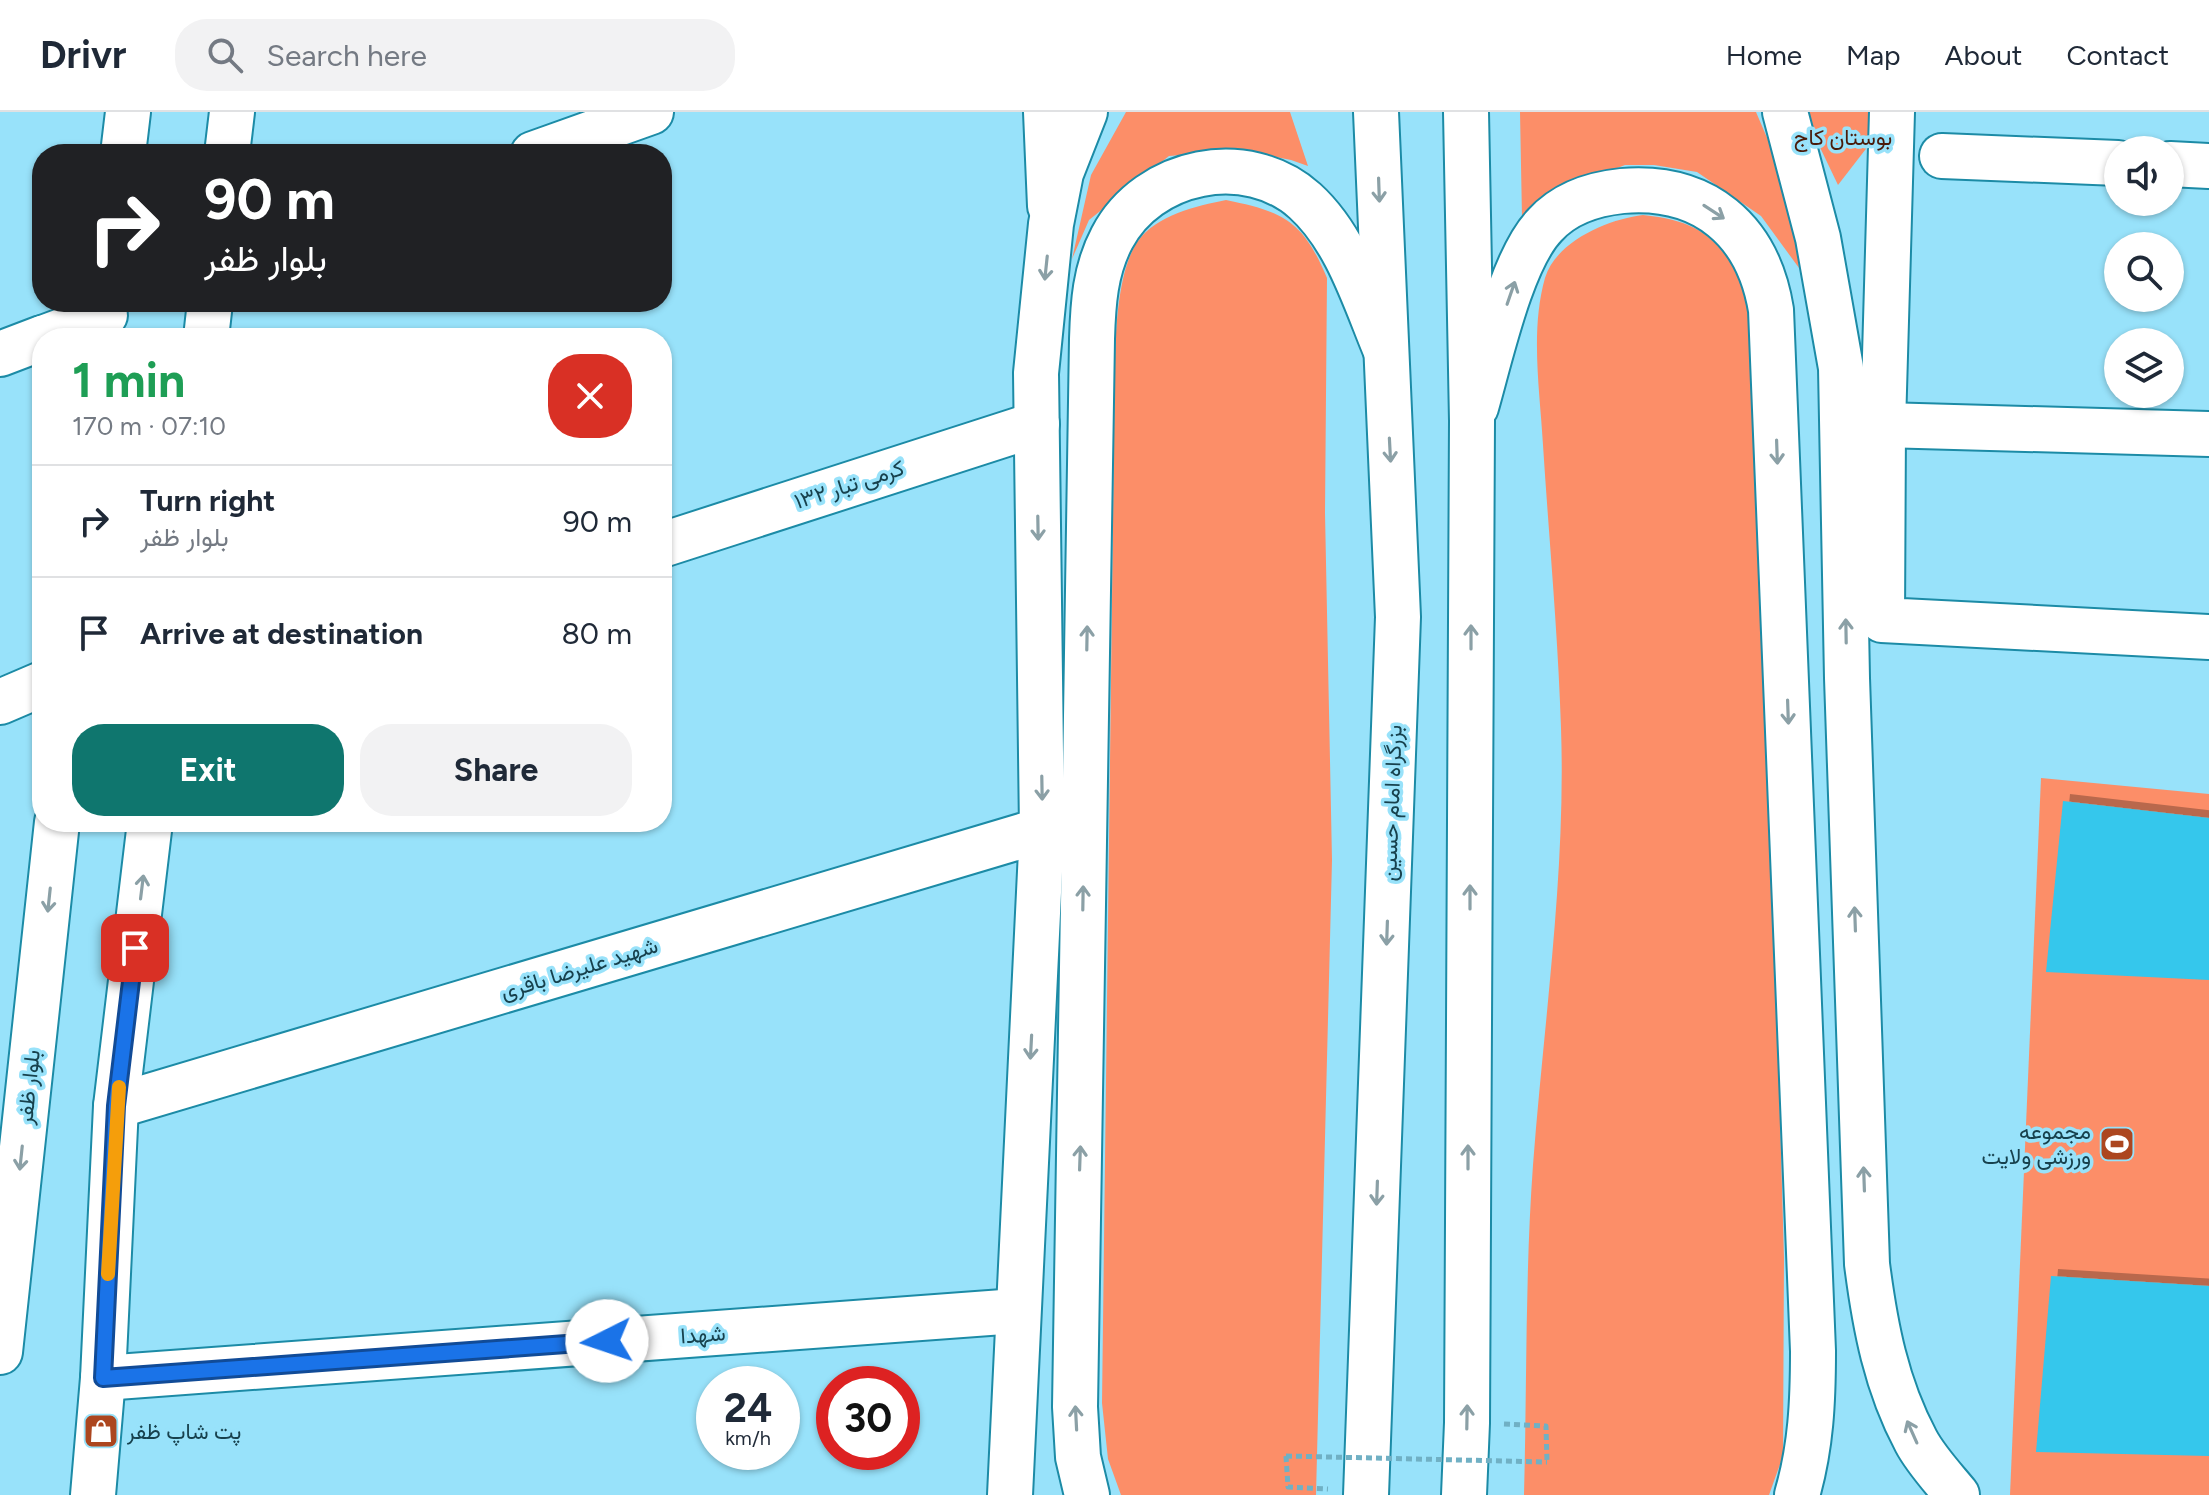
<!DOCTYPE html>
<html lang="en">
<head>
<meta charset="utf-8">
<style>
	:root { --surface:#fff; --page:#f2f2f3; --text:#1f2937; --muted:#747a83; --line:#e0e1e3; --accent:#0f766e }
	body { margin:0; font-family:Figtree,Vazirmatn,sans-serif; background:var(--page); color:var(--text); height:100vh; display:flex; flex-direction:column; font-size:30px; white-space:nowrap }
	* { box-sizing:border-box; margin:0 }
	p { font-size:26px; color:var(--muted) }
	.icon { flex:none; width:44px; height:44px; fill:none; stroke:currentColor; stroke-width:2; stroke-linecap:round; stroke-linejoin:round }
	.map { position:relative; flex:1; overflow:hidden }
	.drawer { position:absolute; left:32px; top:216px; width:640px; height:504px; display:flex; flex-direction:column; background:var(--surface); border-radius:32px; box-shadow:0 2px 6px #0004 }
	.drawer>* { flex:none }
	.banner { position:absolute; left:32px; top:32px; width:640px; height:168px; border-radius:32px; box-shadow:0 2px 6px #0004; background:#202124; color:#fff; overflow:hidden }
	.buttons { position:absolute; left:2104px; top:24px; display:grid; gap:16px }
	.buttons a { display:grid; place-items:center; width:80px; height:80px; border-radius:50%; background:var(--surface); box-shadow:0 2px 6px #0004; font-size:40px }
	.speed { position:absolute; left:696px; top:1254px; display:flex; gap:16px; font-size:40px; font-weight:700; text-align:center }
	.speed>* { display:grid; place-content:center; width:104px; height:104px; border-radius:50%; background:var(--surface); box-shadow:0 2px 6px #0004; line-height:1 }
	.speed small { font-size:20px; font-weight:400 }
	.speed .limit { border:12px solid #d22; background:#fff; color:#111 }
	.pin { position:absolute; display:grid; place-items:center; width:68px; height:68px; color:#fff; margin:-34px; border-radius:16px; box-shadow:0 4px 12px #0006 }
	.me { position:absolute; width:88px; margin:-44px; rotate:266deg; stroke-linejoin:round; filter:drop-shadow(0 0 6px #0008) }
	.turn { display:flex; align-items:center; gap:28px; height:168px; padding:0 40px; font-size:36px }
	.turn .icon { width:104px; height:104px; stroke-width:2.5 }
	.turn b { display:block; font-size:56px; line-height:68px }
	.round { display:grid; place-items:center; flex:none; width:84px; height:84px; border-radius:32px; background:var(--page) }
	.summary { display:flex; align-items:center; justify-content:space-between; height:136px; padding:0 40px }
	h1 { font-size:48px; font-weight:700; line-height:60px; color:#1e9e55 }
	.action { display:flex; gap:16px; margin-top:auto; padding:16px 40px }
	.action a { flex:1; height:92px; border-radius:32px; background:var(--accent); color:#fff; font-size:32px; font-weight:700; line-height:92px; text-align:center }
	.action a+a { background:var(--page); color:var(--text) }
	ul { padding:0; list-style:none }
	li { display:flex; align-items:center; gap:24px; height:112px; padding:0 40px; border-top:2px solid var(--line) }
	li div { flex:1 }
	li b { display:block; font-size:30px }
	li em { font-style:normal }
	header { display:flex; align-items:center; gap:48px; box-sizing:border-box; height:112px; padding:0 40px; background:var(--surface); border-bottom:2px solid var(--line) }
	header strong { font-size:38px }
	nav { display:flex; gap:44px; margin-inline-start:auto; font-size:28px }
	.search { width:560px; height:72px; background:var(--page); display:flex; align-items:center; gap:20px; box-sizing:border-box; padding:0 28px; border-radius:32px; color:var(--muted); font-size:30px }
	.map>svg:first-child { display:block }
	.green { fill:#fc8e68 }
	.building { fill:#34c7ec; filter:url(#shadow) }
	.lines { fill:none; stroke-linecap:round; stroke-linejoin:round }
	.minor-casing { stroke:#1c8ba6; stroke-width:48 }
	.major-casing { stroke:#1c8ba6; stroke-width:48 }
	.highway-casing { stroke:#1c8ba6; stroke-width:48 }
	.path { stroke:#70b0c4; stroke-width:5; stroke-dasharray:6 4; stroke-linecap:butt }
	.minor { stroke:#fff; stroke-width:44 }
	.major { stroke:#fff; stroke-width:44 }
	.highway { stroke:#fff; stroke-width:44 }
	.path-bridge { stroke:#70b0c4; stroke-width:5; stroke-dasharray:6 4; stroke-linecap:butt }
	.oneway { stroke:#8ba0a6 }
	.route-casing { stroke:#114b97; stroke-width:20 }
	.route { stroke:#1a73e8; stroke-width:14 }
	.slow { stroke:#f59e0b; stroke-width:14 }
	.labels { text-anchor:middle; stroke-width:7; stroke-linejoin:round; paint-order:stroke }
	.park-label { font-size:22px; fill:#4a1b0a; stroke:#98e2fa }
	.street-label { font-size:22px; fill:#17414d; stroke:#98e2fa }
	.poi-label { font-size:22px; fill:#17414d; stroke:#98e2fa; text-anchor:end }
</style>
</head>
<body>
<header>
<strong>Drivr</strong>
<div class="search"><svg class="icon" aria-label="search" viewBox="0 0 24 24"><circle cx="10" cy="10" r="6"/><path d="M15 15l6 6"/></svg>Search here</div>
<nav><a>Home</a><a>Map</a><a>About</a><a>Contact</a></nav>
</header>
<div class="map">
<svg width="2209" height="1383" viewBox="0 0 2209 1383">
	<defs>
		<filter id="shadow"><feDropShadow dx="7" dy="-7" stdDeviation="0" flood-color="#0004"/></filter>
	</defs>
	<rect width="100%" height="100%" fill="#98e2fa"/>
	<g class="green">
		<path d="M1126,0H1290L1308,54L1291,48L1243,38L1169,44L1089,108L1072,147L1091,63Z"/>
		<path d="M1520,0H1756L1789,77L1799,156L1761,104L1697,60L1654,53H1625L1558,79L1522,106Z"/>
		<path d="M1803,0H1877L1879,20L1838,73Z"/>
		<path d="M1226,88C1285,100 1303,109 1327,166L1325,401L1332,748L1316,1383H1121L1108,1347L1102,1291L1114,329C1116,278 1109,170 1138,129C1157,103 1196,94 1226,88Z"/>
		<path d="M1643,103C1704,109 1719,129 1749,179L1771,694L1784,1146L1783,1344L1769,1383H1524C1527,1273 1525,1162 1533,1053C1544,908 1566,762 1561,616C1558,522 1549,427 1543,333C1540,279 1530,219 1545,166C1556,129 1609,107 1643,103Z"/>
		<path d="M2041,666L2209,682V1383H2010Z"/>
	</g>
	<g class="building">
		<path d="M2063,689L2209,706V868L2046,860Z"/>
		<path d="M2051,1164L2209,1174V1344L2036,1340Z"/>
	</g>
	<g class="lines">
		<defs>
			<g id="minor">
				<path d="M1046,0L1050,94"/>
				<path d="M1892,0L1883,313L1882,508L2209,525"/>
				<path d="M123,42L128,0"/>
				<path d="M227,42L232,0"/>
				<path d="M533,42L651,0"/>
				<path d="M1942,44L2118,51"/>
				<path d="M2170,52L2209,54"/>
				<path d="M43,226L105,203"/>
				<path d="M206,226L210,190"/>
				<path d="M0,242L42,226"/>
				<path d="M1883,313L2209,322"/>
				<path d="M662,433L1037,312"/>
				<path d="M0,590L42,572"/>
				<path d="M116,994L1042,718"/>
				<path d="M0,1240L57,710"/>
				<path d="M103,1266L1017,1199"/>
				<path d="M93,1383L103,1266L116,994L150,710"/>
			</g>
			<g id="major">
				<path d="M1785,0L1818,126L1841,256L1847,566L1867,1152C1875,1214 1886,1273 1916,1329C1926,1348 1943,1366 1957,1383"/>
				<path d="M1476,295C1490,247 1511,148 1545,113C1565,91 1593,82 1622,79C1704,72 1758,118 1771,198L1813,1239C1813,1289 1811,1335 1797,1383"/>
				<path d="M1010,1383L1042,718L1036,261L1051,112L1061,61L1085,0"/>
				<path d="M1087,1383L1078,1345L1075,1295L1092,227C1093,192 1095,158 1112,126C1148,57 1247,37 1305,89C1347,127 1365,189 1386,239"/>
			</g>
			<g id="highway">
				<path d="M1366,1383L1398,505L1376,0"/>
				<path d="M1464,1383L1467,1311L1472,309L1466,0"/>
			</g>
		</defs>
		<use href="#minor" class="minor-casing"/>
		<use href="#major" class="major-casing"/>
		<use href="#highway" class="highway-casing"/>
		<g class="path">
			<path d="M1504,1312L1546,1314L1547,1350"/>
			<path d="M1286,1344L1288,1375L1328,1377"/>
		</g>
		<use href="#minor" class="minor"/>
		<use href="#major" class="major"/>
		<use href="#highway" class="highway"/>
		<path class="path-bridge" d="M1286,1344L1547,1350"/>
	</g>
	<defs><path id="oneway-shaft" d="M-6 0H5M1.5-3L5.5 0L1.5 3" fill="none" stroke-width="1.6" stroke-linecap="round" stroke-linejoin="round" transform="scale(2)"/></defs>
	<g class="oneway">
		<use href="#oneway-shaft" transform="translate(1379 78) rotate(88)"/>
		<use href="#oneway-shaft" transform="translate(1714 100) rotate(33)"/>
		<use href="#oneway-shaft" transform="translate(1046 156) rotate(96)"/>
		<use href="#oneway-shaft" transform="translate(1511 181) rotate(-71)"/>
		<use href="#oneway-shaft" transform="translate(1390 338) rotate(87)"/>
		<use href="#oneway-shaft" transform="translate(1777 340) rotate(88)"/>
		<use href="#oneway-shaft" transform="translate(1038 416) rotate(89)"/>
		<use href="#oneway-shaft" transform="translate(1846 519) rotate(-91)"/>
		<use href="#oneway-shaft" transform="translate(1471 525) rotate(-90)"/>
		<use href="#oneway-shaft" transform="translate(1087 526) rotate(-89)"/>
		<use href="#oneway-shaft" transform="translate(1788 600) rotate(88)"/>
		<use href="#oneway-shaft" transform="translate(1042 676) rotate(89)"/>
		<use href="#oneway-shaft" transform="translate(142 775) rotate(-83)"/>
		<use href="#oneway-shaft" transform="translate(1470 785) rotate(-90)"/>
		<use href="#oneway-shaft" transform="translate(1083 786) rotate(-89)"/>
		<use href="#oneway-shaft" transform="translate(49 788) rotate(96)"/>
		<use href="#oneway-shaft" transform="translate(1855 807) rotate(-92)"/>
		<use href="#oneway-shaft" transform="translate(1387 821) rotate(92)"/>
		<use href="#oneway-shaft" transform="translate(1031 935) rotate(93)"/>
		<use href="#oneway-shaft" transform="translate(1468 1045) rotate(-90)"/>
		<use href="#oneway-shaft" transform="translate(21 1046) rotate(96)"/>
		<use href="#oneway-shaft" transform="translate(1080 1046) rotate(-88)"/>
		<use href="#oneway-shaft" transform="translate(1864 1067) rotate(-92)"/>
		<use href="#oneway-shaft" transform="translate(1377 1081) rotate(92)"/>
		<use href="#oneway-shaft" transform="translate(1467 1305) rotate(-89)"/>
		<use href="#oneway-shaft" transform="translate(1076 1306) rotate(-93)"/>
		<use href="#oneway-shaft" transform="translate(1912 1320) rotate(-114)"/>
	</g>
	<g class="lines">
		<defs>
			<path id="route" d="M135,836L116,994L103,1266L607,1229"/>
		</defs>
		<use href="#route" class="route-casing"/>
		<use href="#route" class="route"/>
		<path class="slow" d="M108,1162L119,975"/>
	</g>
	<defs>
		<symbol id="stadium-square" viewBox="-11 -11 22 22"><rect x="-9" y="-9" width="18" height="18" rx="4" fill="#ac461f" stroke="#98e2fa"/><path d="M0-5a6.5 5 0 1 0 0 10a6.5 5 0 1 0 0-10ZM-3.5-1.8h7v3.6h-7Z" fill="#fff"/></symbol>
		<symbol id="shop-square" viewBox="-11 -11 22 22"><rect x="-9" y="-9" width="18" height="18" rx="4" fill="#ac461f" stroke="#98e2fa"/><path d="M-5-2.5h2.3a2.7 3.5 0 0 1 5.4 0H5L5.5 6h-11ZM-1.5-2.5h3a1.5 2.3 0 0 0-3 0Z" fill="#fff"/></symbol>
	</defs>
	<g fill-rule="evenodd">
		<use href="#stadium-square" x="2097" y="1012" width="40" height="40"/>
		<use href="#shop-square" x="81" y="1299" width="40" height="40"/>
	</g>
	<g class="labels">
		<g class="park-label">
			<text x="1843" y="33">بوستان کاج</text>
		</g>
		<g class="street-label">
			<text transform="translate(849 372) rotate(-18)" y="8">کرمی تبار ۱۳۲</text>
			<text transform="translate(1391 691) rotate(-88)" y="8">بزرگراه امام حسین</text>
			<text transform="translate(579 856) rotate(-17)" y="8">شهید علیرضا باقری</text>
			<text transform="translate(28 975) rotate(-84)" y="8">بلوار ظفر</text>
			<text transform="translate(703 1222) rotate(-4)" y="8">شهدا</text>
		</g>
		<g class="poi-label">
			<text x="2091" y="1027">مجموعه<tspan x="2091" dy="25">ورزشی ولایت</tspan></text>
			<text x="127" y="1327" text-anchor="start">پت شاپ ظفر</text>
		</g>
	</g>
</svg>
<div class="buttons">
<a><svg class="icon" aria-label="sound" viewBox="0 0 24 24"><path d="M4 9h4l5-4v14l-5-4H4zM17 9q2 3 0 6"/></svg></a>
<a><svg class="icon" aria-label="search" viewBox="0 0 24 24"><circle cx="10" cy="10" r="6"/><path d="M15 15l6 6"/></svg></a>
<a><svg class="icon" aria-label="layers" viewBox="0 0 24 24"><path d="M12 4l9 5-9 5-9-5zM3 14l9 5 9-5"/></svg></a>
</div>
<div class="speed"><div>24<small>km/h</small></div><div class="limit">30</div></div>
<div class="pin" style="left:135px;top:836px;background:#d93025"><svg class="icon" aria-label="arrive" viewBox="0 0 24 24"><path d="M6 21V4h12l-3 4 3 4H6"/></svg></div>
<svg class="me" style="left:607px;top:1229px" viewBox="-20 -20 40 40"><circle r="19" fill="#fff"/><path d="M0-13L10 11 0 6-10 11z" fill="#1a73e8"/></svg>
<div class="banner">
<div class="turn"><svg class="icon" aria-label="right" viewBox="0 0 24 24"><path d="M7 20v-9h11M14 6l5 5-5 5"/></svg><div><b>90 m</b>بلوار ظفر</div></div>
</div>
<section class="drawer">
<div class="summary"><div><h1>1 min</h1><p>170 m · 07:10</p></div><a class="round" style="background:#d93025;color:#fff"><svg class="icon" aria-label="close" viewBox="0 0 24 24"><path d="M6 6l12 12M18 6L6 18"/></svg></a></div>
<ul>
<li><svg class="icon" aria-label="right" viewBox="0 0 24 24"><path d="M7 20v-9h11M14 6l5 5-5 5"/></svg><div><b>Turn right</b><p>بلوار ظفر</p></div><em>90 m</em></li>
<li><svg class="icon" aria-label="arrive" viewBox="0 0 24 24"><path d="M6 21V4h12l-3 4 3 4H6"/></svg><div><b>Arrive at destination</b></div><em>80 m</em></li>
</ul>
<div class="action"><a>Exit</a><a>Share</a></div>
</section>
</div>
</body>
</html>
